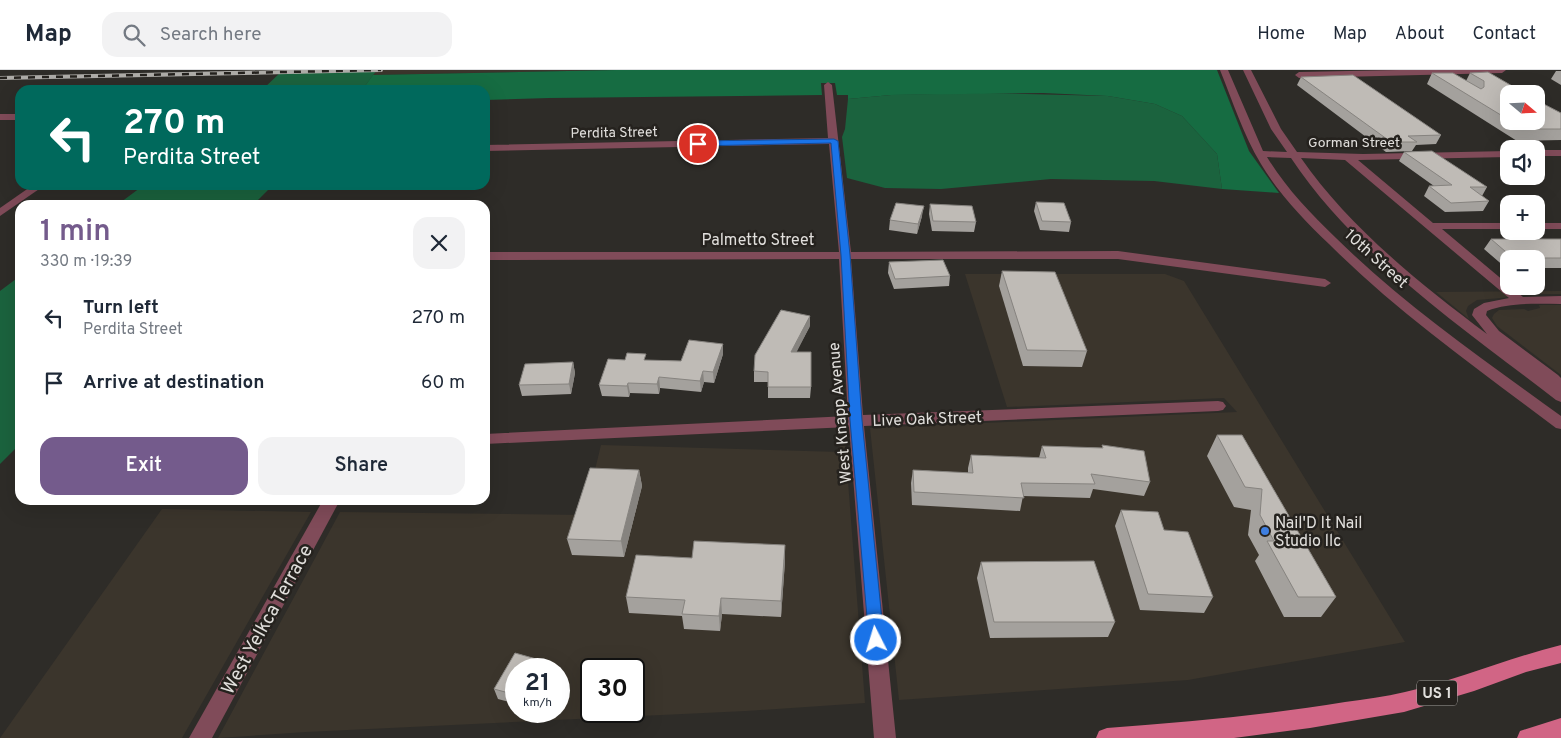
<!DOCTYPE html>
<html lang="en">
<head>
<meta charset="utf-8">
<style>
	:root { --surface:#fff; --page:#f2f2f3; --text:#1f2937; --muted:#747a83; --line:#e0e1e3; --accent:#745b8c }
	body { margin:0; font-family:Overpass,sans-serif; background:var(--page); color:var(--text); height:100vh; display:flex; flex-direction:column; font-size:19px; white-space:nowrap }
	* { box-sizing:border-box; margin:0 }
	p { font-size:16px; color:var(--muted) }
	.icon { flex:none; width:28px; height:28px; fill:none; stroke:currentColor; stroke-width:2; stroke-linecap:round; stroke-linejoin:round }
	.map { position:relative; flex:1; overflow:hidden }
	.side { position:absolute; left:15px; top:130px; width:475px; height:305px; display:flex; flex-direction:column; background:var(--surface); border-radius:15px; box-shadow:0 5px 20px #0002 }
	.side>* { flex:none }
	.guide { position:absolute; left:15px; top:15px; width:475px; height:105px; border-radius:15px; box-shadow:0 5px 20px #0002; background:#00695c; color:#fff; overflow:hidden }
	.needle { width:32px; rotate:109deg }
	.fabs { position:absolute; left:1500px; top:15px; display:grid; gap:10px }
	.fabs a { display:grid; place-items:center; width:45px; height:45px; border-radius:10px; background:var(--surface); box-shadow:0 5px 20px #0002; font-size:25px }
	.speed { position:absolute; left:505px; top:588px; display:flex; gap:10px; font-size:25px; font-weight:700; text-align:center }
	.speed>* { display:grid; place-content:center; width:65px; height:65px; border-radius:50%; background:var(--surface); box-shadow:0 5px 20px #0002; line-height:1 }
	.speed small { font-size:12px; font-weight:400 }
	.speed .limit { border:2px solid #111; border-radius:8px; background:#fff; color:#111 }
	.pin { position:absolute; display:grid; place-items:center; width:42px; height:42px; color:#fff; margin:-21px; border:2px solid #fff; border-radius:50%; box-shadow:0 1px 5px #0007 }
	.me { position:absolute; width:55px; margin:-28px; rotate:355deg; stroke-linejoin:round; filter:drop-shadow(0 0 4px #0008) }
	.turn { display:flex; align-items:center; gap:18px; height:105px; padding:0 25px; font-size:22px }
	.turn .icon { width:65px; height:65px; stroke-width:2.5 }
	.turn b { display:block; font-size:35px; line-height:42px }
	.round { display:grid; place-items:center; flex:none; width:52px; height:52px; border-radius:15px; background:var(--page) }
	.overview { display:flex; align-items:center; justify-content:space-between; height:85px; padding:0 25px }
	h1 { font-size:30px; font-weight:600; line-height:38px; color:var(--accent) }
	.action { display:flex; gap:10px; margin-top:auto; padding:10px 25px }
	.action a { flex:1; height:58px; border-radius:15px; background:var(--accent); color:#fff; font-size:20px; font-weight:600; line-height:58px; text-align:center }
	.action a+a { background:var(--page); color:var(--text) }
	ul { padding:0; list-style:none }
	li { display:flex; align-items:center; gap:15px; height:65px; padding:0 25px }
	li div { flex:1 }
	li b { display:block; font-size:19px }
	li em { font-style:normal }
	header { display:flex; align-items:center; gap:30px; box-sizing:border-box; height:70px; padding:0 25px; background:var(--surface); border-bottom:1px solid var(--line) }
	header strong { font-size:24px }
	nav { display:flex; gap:28px; margin-inline-start:auto; font-size:18px }
	.search { width:350px; height:45px; background:var(--page); display:flex; align-items:center; gap:12px; box-sizing:border-box; padding:0 18px; border-radius:15px; color:var(--muted); font-size:19px }
	.map>svg:first-child { display:block }
	.built { fill:#3b352c; fill-rule:evenodd }
	.green { fill:#1b633e }
	.forest { fill:#166c42 }
	.lines { fill:none; stroke-linecap:round; stroke-linejoin:round }
	.minor { fill:#804b59; fill-rule:evenodd }
	.major { fill:#d16585; fill-rule:evenodd }
	.rail-casing { stroke:#aeaca8; stroke-width:4 }
	.rail { stroke:#25221e; stroke-width:2.5; stroke-dasharray:7; stroke-linecap:butt }
	.wall { fill:#a4a19d }
	.shaded-wall { fill:#86837f }
	.building { fill:#bfbbb6; stroke:#86837f }
	.route { fill:#1a73e8; stroke:#114b97 }
	.shop-dot { fill:#3f7fe0; stroke:#25221e; stroke-width:2 }
	.labels { text-anchor:middle; stroke-width:5; stroke-linejoin:round; paint-order:stroke }
	.far-street-label { font-size:14px; fill:#e1dfdc; stroke:#25221e }
	.shield { fill:#25221e; stroke:#a9a6a3; stroke-width:1 }
	.shield-label { font-size:15px; font-weight:bold; fill:#e1dfdc }
	.street-label { font-size:16px; fill:#e1dfdc; stroke:#25221e }
	.poi-label { font-size:16px; fill:#e1dfdc; stroke:#25221e; text-anchor:start }
	.near-street-label { font-size:19px; fill:#e1dfdc; stroke:#25221e }
</style>
</head>
<body>
<header>
<strong>Map</strong>
<div class="search"><svg class="icon" aria-label="search" viewBox="0 0 24 24"><circle cx="10" cy="10" r="6"/><path d="M15 15l6 6"/></svg>Search here</div>
<nav><a>Home</a><a>Map</a><a>About</a><a>Contact</a></nav>
</header>
<div class="map">
<svg width="1561" height="668" viewBox="0 0 1561 668">
	<rect width="100%" height="100%" fill="#2e2c28"/>
	<g class="built">
		<path d="M377,0H616L373,5Z"/>
		<path d="M965,204H1165L1184,211L1405,572L1188,610L899,630L870,358L1237,342L1224,328L1007,337Z"/>
		<path d="M1561,221V224H1522L1512,227L1477,230L1468,236L1466,241L1469,249L1436,222Z"/>
		<path d="M1539,235H1561V305L1497,256L1492,248L1494,244L1499,240L1524,239L1528,241L1540,238Z"/>
		<path d="M844,359L865,633L746,641L306,662L218,668L340,442L584,445L601,375L840,382L839,360ZM516,599H559V641H516ZM591,599H634V641H591Z"/>
		<path d="M162,439L311,442L182,668H0Z"/>
	</g>
	<g class="green">
		<path d="M283,0H377L362,20H262Z"/>
		<path d="M983,23L1108,26L1155,34L1182,46L1217,84L1222,119L1154,111L1051,109L941,119L885,118L847,108L842,67L845,59L848,29L891,25Z"/>
		<path d="M144,115H273L253,135H117Z"/>
		<path d="M20,206V374L0,394V221Z"/>
	</g>
	<path class="forest" d="M616,0H1217L1249,81L1279,123L1222,119L1217,84L1182,46L1155,34L1108,26L1043,23L891,25L848,29V25H837L835,13H821L822,25L549,28L485,30V20H362L373,5Z"/>
	<g class="lines">
		<g class="minor">
			<path d="M1220,0H1228L1263,81L1287,82L1271,59L1243,0H1251L1281,59L1297,82L1363,84L1509,81V87L1358,90L1433,153H1509V159H1442L1523,227L1561,226V234C1537,234 1510,232 1487,241L1486,245L1499,261L1558,305L1561,308V332L1556,330C1463,258 1357,187 1291,88L1267,87C1285,117 1310,143 1336,168C1404,235 1484,290 1561,346V359L1556,358C1478,299 1398,243 1329,174C1304,150 1279,124 1261,94C1243,64 1233,32 1220,0ZM1301,88L1345,90L1509,228L1484,233L1474,239L1472,245L1487,264C1420,214 1349,157 1301,88Z"/>
			<path d="M1399,0H1506L1502,3L1299,8L1295,5L1299,2Z"/>
			<path d="M828,12L832,15L851,182L1118,181L1325,209L1331,213L1325,217L1118,189H851L863,345L1218,331L1223,332L1226,336L1223,340L1218,341L864,356L896,668H874L849,357L485,374V364L848,346L839,189L485,190V182H839L829,74L485,81V75L828,68L824,15Z"/>
			<rect x="0" y="44" width="20" height="6"/>
			<rect x="1536" y="80" width="25" height="6"/>
			<path d="M33,115H45L0,146V138Z"/>
			<rect x="1536" y="153" width="25" height="6"/>
			<path d="M323,430H340L212,668H189Z"/>
		</g>
		<g class="major">
			<path d="M1561,575V593L1526,602L1474,621L1404,642L1310,658L1234,668H1096L1099,661L1107,658C1187,652 1266,645 1345,632C1365,629 1385,627 1405,622C1458,610 1508,588 1561,575Z"/>
			<path d="M1561,648V668H1517L1520,661Z"/>
		</g>
		<defs>
			<path id="rail" d="M0,8L381,0"/>
		</defs>
		<use href="#rail" class="rail-casing"/>
		<use href="#rail" class="rail"/>
	</g>
	<g class="wall">
		<path d="M1556,1H1561V15L1551,9Z"/>
		<path d="M1432,3L1466,11L1470,3L1509,24V51H1536L1561,43V70L1517,71L1427,14Z"/>
		<path d="M1301,7L1441,65L1436,74L1416,75L1412,81L1386,82L1297,15Z"/>
		<path d="M1404,82L1487,117L1482,126L1489,131L1483,141L1445,142L1424,126L1429,116H1434L1399,91Z"/>
		<path d="M1036,132L1071,152L1069,162L1040,160L1034,141Z"/>
		<path d="M930,134L976,152L974,162L932,161L929,144Z"/>
		<path d="M922,146L917,164L889,160L890,150Z"/>
		<path d="M1491,169H1561V198H1536V189H1509V198H1506L1484,179Z"/>
		<path d="M889,192L950,206L949,216L894,219L888,203Z"/>
		<path d="M1002,201L1087,281L1082,297L1023,296L999,216Z"/>
		<path d="M810,256L796,282L811,317L810,328H768V312H754V301Z"/>
		<path d="M723,284L714,313L704,312L701,322L660,318L659,324L630,323L629,327L602,326L599,315L646,290L681,291Z"/>
		<path d="M573,292L575,303L571,324L522,326L519,315Z"/>
		<path d="M1217,365H1242L1336,527L1321,547H1284L1255,491L1259,485L1248,465L1251,440L1234,437L1207,386Z"/>
		<path d="M1102,375L1150,412L1144,426L1093,419L1090,428L1023,426L1020,441L912,435L911,413L913,400L968,403V398L971,385L1039,388L1042,376L1102,378Z"/>
		<path d="M639,400L642,416L624,487L572,485L567,469Z"/>
		<path d="M1121,440L1213,527L1204,543L1140,540L1115,456Z"/>
		<path d="M785,491L781,547L722,544L720,561L684,559L682,546L629,543L626,527Z"/>
		<path d="M981,492L1115,552L1108,567L990,568L977,508Z"/>
		<path d="M515,583L554,594L556,599H516V634L498,629L494,619Z"/>
	</g>
	<g class="shaded-wall">
		<path d="M924,136L922,146L917,164L918,154Z"/>
		<path d="M810,246V256L791,293V282Z"/>
		<path d="M723,274V284L714,313L713,302Z"/>
		<path d="M573,292L575,303L571,324L569,314Z"/>
		<path d="M703,301L704,312L701,322L700,311Z"/>
		<path d="M659,307L660,318L659,324L657,314Z"/>
		<path d="M628,313L630,323L629,327L627,316Z"/>
		<path d="M639,400L642,416L624,487L621,471Z"/>
		<path d="M785,475V491L781,547V531Z"/>
		<path d="M721,528L722,544L720,561L719,546Z"/>
	</g>
	<g class="building">
		<path d="M1488,2L1526,24H1509V50L1432,3H1453L1481,19L1484,17V11L1470,3Z"/>
		<path d="M1353,5L1441,65L1408,66L1417,72H1391L1301,7Z"/>
		<path d="M1536,30L1561,43V59H1524L1510,51H1536Z"/>
		<path d="M1432,81L1487,117H1470L1489,131L1451,133L1429,116L1452,115L1404,82Z"/>
		<path d="M1036,132L1064,133L1071,152L1042,151Z"/>
		<path d="M896,133L924,136L918,154L890,150Z"/>
		<path d="M930,134L972,136L976,152L933,151Z"/>
		<path d="M1491,169H1561V188H1513Z"/>
		<path d="M943,190L950,206L895,209L889,192Z"/>
		<path d="M1002,201L1055,202L1087,281L1027,280Z"/>
		<path d="M781,240L810,246L791,282H811V317H768V302L754,301L755,285Z"/>
		<path d="M689,270L723,274L713,302L703,301L700,311L659,307L657,314L628,313L627,316L599,315L608,289L625,290L627,283L646,284L644,290L681,291Z"/>
		<path d="M573,292L569,314L519,315L525,294Z"/>
		<path d="M1217,365H1242L1336,527H1298L1267,471H1274L1260,445L1262,419L1245,417Z"/>
		<path d="M1102,375L1144,381L1150,412L1091,404L1095,414L1021,413L1024,428L914,422L913,400L973,403L971,385L1046,388L1042,376L1103,378Z"/>
		<path d="M590,398L639,400L621,471L567,469Z"/>
		<path d="M1121,440L1158,442L1164,460L1188,462L1213,527L1148,524Z"/>
		<path d="M694,471L785,475L781,531L721,528L719,546L682,544L685,530L626,527L636,485L692,488Z"/>
		<path d="M1094,491L1115,552H994L981,492Z"/>
		<path d="M515,583L554,594L552,599H516V625L494,619Z"/>
	</g>
	<path class="route" d="M834,69L838,71L850,185L862,350L884,570L882,575L876,577L871,575L869,570L850,350L841,185L831,73L698,76L695,74L698,71Z"/>
	<circle class="shop-dot" cx="1265" cy="461" r="5"/>
	<g class="labels">
		<g class="far-street-label">
			<text transform="translate(614 62) rotate(-1)" y="5">Perdita Street</text>
			<text x="1354" y="77">Gorman Street</text>
		</g>
		<rect class="shield" x="1417" y="610.5" width="40" height="25" rx="4"/>
		<g class="shield-label">
			<text x="1437" y="628">US 1</text>
		</g>
		<g class="street-label">
			<text x="758" y="175">Palmetto Street</text>
			<text transform="translate(1377 188) rotate(42)" y="6">10th Street</text>
			<text transform="translate(839 343) rotate(-95)" y="6">West Knapp Avenue</text>
			<text transform="translate(927 348) rotate(-2)" y="6">Live Oak Street</text>
		</g>
		<g class="poi-label">
			<text x="1275" y="458">Nail'D It Nail<tspan x="1275" dy="18">Studio llc</tspan></text>
		</g>
		<g class="near-street-label">
			<text transform="translate(266 549) rotate(-61)" y="7">West Yelkca Terrace</text>
		</g>
	</g>
</svg>
<div class="fabs">
<a><svg class="needle" viewBox="-14 -14 28 28"><path d="M0-13l5 13h-10z" fill="#e53935"/><path d="M0 13l5-13h-10z" fill="#747a83"/></svg></a>
<a><svg class="icon" aria-label="sound" viewBox="0 0 24 24"><path d="M4 9h4l5-4v14l-5-4H4zM17 9q2 3 0 6"/></svg></a>
<a>+</a>
<a>−</a>
</div>
<div class="speed"><div>21<small>km/h</small></div><div class="limit">30</div></div>
<div class="pin" style="left:698px;top:74px;background:#d93025"><svg class="icon" aria-label="arrive" viewBox="0 0 24 24"><path d="M6 21V4h12l-3 4 3 4H6"/></svg></div>
<svg class="me" style="left:876px;top:570px" viewBox="-20 -20 40 40"><circle r="17" fill="#1a73e8" stroke="#fff" stroke-width="3"/><path d="M0-11L8 9 0 5-8 9z" fill="#fff"/></svg>
<div class="guide">
<div class="turn"><svg class="icon" aria-label="left" viewBox="0 0 24 24"><path d="M17 20v-9H6M10 6l-5 5 5 5"/></svg><div><b>270 m</b>Perdita Street</div></div>
</div>
<section class="side">
<div class="overview"><div><h1>1 min</h1><p>330 m · 19:39</p></div><a class="round"><svg class="icon" aria-label="close" viewBox="0 0 24 24"><path d="M6 6l12 12M18 6L6 18"/></svg></a></div>
<ul>
<li><svg class="icon" aria-label="left" viewBox="0 0 24 24"><path d="M17 20v-9H6M10 6l-5 5 5 5"/></svg><div><b>Turn left</b><p>Perdita Street</p></div><em>270 m</em></li>
<li><svg class="icon" aria-label="arrive" viewBox="0 0 24 24"><path d="M6 21V4h12l-3 4 3 4H6"/></svg><div><b>Arrive at destination</b></div><em>60 m</em></li>
</ul>
<div class="action"><a>Exit</a><a>Share</a></div>
</section>
</div>
</body>
</html>
